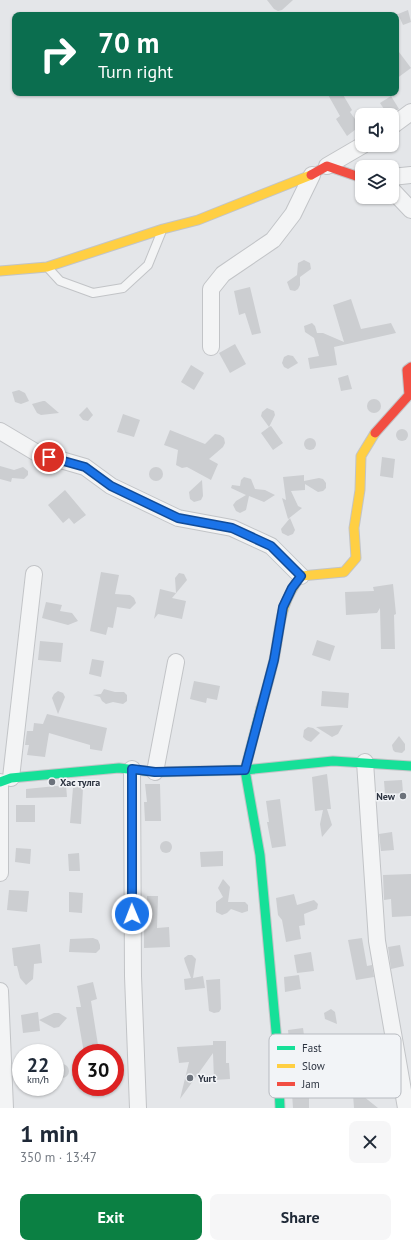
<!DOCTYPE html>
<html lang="en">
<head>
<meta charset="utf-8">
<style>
	:root { --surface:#fff; --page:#f6f6f7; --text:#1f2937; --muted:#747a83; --accent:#0b8043 }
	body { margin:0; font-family:"PT Sans",sans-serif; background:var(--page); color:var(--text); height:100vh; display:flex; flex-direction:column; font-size:15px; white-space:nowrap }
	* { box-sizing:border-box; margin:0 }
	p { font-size:13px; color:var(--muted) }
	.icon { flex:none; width:22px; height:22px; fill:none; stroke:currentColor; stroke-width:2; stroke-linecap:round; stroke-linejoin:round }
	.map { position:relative; height:1108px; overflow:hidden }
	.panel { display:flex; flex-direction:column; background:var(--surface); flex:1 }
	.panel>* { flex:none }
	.hud { position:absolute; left:12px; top:12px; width:387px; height:84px; border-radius:8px; box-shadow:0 1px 3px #0004; background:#0b6e4f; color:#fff; overflow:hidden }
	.fabs { position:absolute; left:355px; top:108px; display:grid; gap:8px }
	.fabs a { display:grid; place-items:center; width:44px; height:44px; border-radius:8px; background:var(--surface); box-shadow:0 1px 3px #0004; font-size:20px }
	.speed { position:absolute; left:12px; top:1044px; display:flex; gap:8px; font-size:20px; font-weight:700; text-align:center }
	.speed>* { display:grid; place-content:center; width:52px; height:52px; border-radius:50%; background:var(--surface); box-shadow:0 1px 3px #0004; line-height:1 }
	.speed small { font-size:10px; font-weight:400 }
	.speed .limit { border:6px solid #d22; background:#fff; color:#111 }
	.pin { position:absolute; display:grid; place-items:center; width:34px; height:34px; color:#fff; margin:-17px; border:2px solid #fff; border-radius:50%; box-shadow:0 1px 4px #0007 }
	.me { position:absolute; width:44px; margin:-22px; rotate:359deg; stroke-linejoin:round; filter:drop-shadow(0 0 3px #0008) }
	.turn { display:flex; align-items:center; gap:14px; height:84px; padding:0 20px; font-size:18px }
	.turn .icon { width:52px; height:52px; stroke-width:2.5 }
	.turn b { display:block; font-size:28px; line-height:34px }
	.round { display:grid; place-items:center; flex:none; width:42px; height:42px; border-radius:8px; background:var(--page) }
	.summary { display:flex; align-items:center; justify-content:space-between; height:68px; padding:0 20px }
	h1 { font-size:24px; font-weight:700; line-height:30px }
	.action { display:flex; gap:8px; margin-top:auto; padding:8px 20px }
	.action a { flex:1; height:46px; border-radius:8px; background:var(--accent); color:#fff; font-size:16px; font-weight:700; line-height:46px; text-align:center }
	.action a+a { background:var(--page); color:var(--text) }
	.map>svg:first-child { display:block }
	.building { fill:#ccced1 }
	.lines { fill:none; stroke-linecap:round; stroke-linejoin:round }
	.lane-casing { stroke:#c2c4c7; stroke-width:10 }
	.street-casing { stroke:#c2c4c7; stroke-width:18 }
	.fast-casing { stroke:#c2c4c7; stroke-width:11 }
	.slow-casing { stroke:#c2c4c7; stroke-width:11 }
	.jam-casing { stroke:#c2c4c7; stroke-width:11 }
	.lane { stroke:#f3f4f5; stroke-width:8 }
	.street { stroke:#f3f4f5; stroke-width:16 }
	.fast { stroke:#16e098; stroke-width:9 }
	.slow { stroke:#ffcf43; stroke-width:9 }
	.jam { stroke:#f24e42; stroke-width:9 }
	.route-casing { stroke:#114b97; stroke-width:10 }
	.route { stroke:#1a73e8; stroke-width:7 }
	.poi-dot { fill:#6c727b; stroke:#f2f4f7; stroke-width:1.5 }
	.labels { text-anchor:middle; stroke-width:3; stroke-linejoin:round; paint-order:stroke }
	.poi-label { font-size:10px; font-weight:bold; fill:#2c3340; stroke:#f2f4f7; text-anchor:start }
	.key { fill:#f2f4f7; stroke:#b7bac0; stroke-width:1 }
	.key-label { font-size:11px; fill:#2c3340 }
</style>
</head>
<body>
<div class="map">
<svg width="411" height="1108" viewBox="0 0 411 1108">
	<rect width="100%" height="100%" fill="#e4e6e9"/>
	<g class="building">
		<path d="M267,0H293L282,10L278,11L274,9Z"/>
		<path d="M408,10L411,22L403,25L398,14Z"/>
		<path d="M396,48L411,68L396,79Z"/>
		<path d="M327,93H342L352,110L350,112L360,126L347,136L336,119L340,116Z"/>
		<path d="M391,96L399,109L388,115L380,103Z"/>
		<path d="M304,260L310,263L311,269L300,277V285L298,289L295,291L290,290L287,282L297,275L298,263Z"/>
		<path d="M250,287L261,333L252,335L245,313L239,315L234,291Z"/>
		<path d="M351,299L361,329L391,323L396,333L334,347L337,365L310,369L308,358L319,356L314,338L305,332L304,326L312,323L315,326L317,333H323L344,342L333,305Z"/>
		<path d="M235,344L246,364L230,373L219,353Z"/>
		<path d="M288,355L293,356L298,363L288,369L284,367L282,363L284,357Z"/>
		<path d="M191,365L204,373L194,390L181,382Z"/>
		<path d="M348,375L352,389L341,391L338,378Z"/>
		<path d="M19,390L25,393L29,401L21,404L15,402L12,392Z"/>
		<circle cx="374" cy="406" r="7"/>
		<path d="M43,401H45L59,413L41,415L37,413L32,404Z"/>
		<path d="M87,407L93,415L88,421L83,420L79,415Z"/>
		<path d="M267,408L274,411L275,415L269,427L271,426L283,443L273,450L261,433L269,427L261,416L262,412Z"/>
		<path d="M123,414L140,420L134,437L117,432Z"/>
		<circle cx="402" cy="435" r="6"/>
		<path d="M170,430L205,444L215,434L220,435L224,438L225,443L223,447L209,459L218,464L211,480L187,467L182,468L176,465L178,450L164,445Z"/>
		<circle cx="310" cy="444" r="6"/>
		<path d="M382,457L395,459L393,478L380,476Z"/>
		<path d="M0,466L14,470L23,467L28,471V475L24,479L12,478L11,482L0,479Z"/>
		<circle cx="156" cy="474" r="7"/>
		<path d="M304,475V481L319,478L323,479L326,483V488L323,491L318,492L305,484V490L291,491L298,506L302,508L288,519L282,498L286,500L283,477Z"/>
		<path d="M244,477L251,479L255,489L265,490L275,495L264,502L249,496L246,510L240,513L236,511L233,505L236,501L246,495L231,488L232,485L240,486L241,480Z"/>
		<path d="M202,480L203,496L201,500L194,502L190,499L189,492Z"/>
		<path d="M65,490L86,515L74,524L69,518L63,523L48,505Z"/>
		<path d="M290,518L295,530L293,534L288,536L282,533L281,529Z"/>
		<path d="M101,572L119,575L115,594L130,595L134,598L136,603L130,609L117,607L113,628L108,627L106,635L90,631Z"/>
		<path d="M179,573L184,574L187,580L172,598L186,601L182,619L158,614L154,619L160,589L176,593L175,578Z"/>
		<path d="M393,584L396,614L394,615L395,649H381L380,608L377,613L346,615L345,592L374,591L373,587Z"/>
		<path d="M46,602L62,605L60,611L72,613L78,621L68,625L42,618Z"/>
		<path d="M317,640L335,646L330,661L312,655Z"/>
		<path d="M40,641L63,643L61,662L38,660Z"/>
		<path d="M92,659L104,661L101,677L89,674Z"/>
		<path d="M194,681L220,686L217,700L207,698L206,703L190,699Z"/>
		<path d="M104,689L115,692H124L127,695V701L123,704L113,702L106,704L102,701L100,697L93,695L101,694Z"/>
		<path d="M58,691L63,693L65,697L58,714L52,698L54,694Z"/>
		<path d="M322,691L349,693L348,708L321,706Z"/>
		<path d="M47,714L107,728L102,751L90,749V745L49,733L45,757L27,755L29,745H25L27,731H33L34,723L43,724Z"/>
		<path d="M343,725L338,734L332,737L316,727Z"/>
		<path d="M308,727L313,728L320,733L311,742L306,740L303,737L304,730Z"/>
		<path d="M399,736L405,744V750L402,753L395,752L393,750L392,745Z"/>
		<path d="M327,774L331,809H327L332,825L322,837L320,824L323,810L315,811L312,777Z"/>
		<path d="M402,780L403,793L385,794L384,781Z"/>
		<path d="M145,784H160L161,821H145L144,802H147Z"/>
		<path d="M66,785L67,797L26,798V789Z"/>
		<path d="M78,787L83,788L81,824L70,823L73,788Z"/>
		<path d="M280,799L286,846L272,848L267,822H269L266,801Z"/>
		<rect x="16" y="805" width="19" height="17"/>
		<path d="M392,832L394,850L381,851L379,834Z"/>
		<circle cx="166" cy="847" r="6"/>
		<path d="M16,848L31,849L30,864L15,862Z"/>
		<path d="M223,851V866L201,867L200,852Z"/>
		<path d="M79,853L80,871H69L68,854Z"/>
		<path d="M411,874V916L392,917L391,899L384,900L383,875Z"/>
		<path d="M223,879L230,887L228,902H245L248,905V911L242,913L231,909L227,913L222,915L216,912V902L223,897L218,888Z"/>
		<path d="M9,890L29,891L27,912L7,910Z"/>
		<path d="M69,892L83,893L82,913L69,912Z"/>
		<path d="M294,894L297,905L314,900L318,904L317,909L304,914L305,925L299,926L301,939L286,942L282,920L278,915L276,898Z"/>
		<path d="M147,896H158L157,928L169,927L170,947L144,948V928H146Z"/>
		<path d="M93,938L98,940L100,945V949L96,953L69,952L70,939Z"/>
		<path d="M362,938L367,966L372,965L374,977L356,980L348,940Z"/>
		<path d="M40,944L42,963L34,964L33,979L26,985L20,978L17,966H14L12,948Z"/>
		<path d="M400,945L404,966L391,969L388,947Z"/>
		<path d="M311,952L314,971L297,973L294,955Z"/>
		<path d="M188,955H192L196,959L193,978L203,976L205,988L185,990L184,979L191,978L185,962L184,958Z"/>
		<path d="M299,975L301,989L285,992L284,977Z"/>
		<path d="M220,979L221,1009L219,1012L214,1013L209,1011L206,980Z"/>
		<path d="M93,982L97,999L91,1001L99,1051L84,1053L76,1007H81L77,986Z"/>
		<path d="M331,1009L335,1012L337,1024L325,1019L324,1013Z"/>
		<path d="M38,1012L40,1031L23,1033L21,1015Z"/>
		<path d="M54,1013H59L67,1018L59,1027L54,1028L39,1020Z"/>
		<path d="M303,1028L306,1049L290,1051L288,1030Z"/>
		<path d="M213,1041H226V1063H229L230,1079L214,1080L213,1053L180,1099L189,1062L179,1063L177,1047L213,1045Z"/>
		<circle cx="62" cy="1071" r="7"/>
		<path d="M351,1066H363V1079L378,1080L379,1086L377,1089L363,1096L378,1108H354Z"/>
		<path d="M312,1078V1091H309V1108H293L291,1079Z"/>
	</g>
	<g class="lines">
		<defs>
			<path id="lane" d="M49,269L60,281L93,293L123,288L148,265L161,233"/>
			<g id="street">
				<path d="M392,126L411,112"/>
				<path d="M327,166L363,145"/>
				<path d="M392,177L411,175"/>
				<path d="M392,190L411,210"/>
				<path d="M211,347V289L223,274L273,240L293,214L312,175"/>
				<path d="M0,431L37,453L85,467L111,486L178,518L232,528L271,546L301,576"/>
				<path d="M365,762L377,941L406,1108"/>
				<path d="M132,769L133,976L138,1108"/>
				<path d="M155,772L176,662"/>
				<path d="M11,778L34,574"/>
				<path d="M0,873V782"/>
				<path d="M0,991L5,1108"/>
			</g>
			<g id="fast">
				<path d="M261,708L245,770L260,855L277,1042L280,1108"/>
				<path d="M0,782L11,778L119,768L155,772L245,770L333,761L411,766"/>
			</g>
			<g id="slow">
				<path d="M0,271L47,267L163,229L198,220L311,175"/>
				<path d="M261,708C266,692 270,676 274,660C281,626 278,606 301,576L344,572L356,558L354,528L360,490L361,456L375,433"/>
			</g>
			<g id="jam">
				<path d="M311,175L327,166L362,178"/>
				<path d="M375,433L409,395L407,370L411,367"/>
			</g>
		</defs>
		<use href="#lane" class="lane-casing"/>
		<use href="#street" class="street-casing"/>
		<use href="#fast" class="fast-casing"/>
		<use href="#slow" class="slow-casing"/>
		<use href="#jam" class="jam-casing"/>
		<use href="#lane" class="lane"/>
		<use href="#street" class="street"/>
		<use href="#fast" class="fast"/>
		<use href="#slow" class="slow"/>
		<use href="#jam" class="jam"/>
	</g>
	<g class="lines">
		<defs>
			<path id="route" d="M49,457L85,467L111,486L178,518L232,528L271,546L301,576L292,588L283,607L274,660L245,770L155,772L132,769V914"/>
		</defs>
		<use href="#route" class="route-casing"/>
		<use href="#route" class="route"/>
	</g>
	<g class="poi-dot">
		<circle cx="52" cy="782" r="4"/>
		<circle cx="403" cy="796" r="4"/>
		<circle cx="190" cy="1078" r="4"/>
	</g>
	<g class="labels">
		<g class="poi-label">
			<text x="60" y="786">Хас тулга</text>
			<text x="395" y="800" text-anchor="end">New</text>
			<text x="198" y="1082">Yurt</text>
		</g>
	</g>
	<rect x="269" y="1034" width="132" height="64" rx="6" class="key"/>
	<rect x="277" y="1046" width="18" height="4" fill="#16e098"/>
	<rect x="277" y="1064" width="18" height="4" fill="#ffcf43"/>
	<rect x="277" y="1082" width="18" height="4" fill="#f24e42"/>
	<g class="key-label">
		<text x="302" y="1052">Fast</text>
		<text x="302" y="1070">Slow</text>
		<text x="302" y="1088">Jam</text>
	</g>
</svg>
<div class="fabs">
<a><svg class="icon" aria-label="sound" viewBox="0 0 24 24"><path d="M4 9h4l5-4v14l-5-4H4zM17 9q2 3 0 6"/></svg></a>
<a><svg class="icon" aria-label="layers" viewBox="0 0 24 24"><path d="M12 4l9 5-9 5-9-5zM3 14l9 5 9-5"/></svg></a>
</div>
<div class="speed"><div>22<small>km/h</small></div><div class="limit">30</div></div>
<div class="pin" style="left:49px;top:457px;background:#d93025"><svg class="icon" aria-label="arrive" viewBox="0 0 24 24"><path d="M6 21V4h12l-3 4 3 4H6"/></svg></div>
<svg class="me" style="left:132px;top:914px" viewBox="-20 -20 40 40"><circle r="17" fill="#1a73e8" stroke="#fff" stroke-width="3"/><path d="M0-11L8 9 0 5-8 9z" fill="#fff"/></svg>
<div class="hud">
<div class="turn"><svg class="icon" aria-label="right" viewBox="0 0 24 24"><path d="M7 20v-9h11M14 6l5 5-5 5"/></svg><div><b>70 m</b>Turn right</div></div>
</div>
</div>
<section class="panel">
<div class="summary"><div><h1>1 min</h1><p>350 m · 13:47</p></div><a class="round"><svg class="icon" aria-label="close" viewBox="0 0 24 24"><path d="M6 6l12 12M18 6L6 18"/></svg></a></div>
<div class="action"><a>Exit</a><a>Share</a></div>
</section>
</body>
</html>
